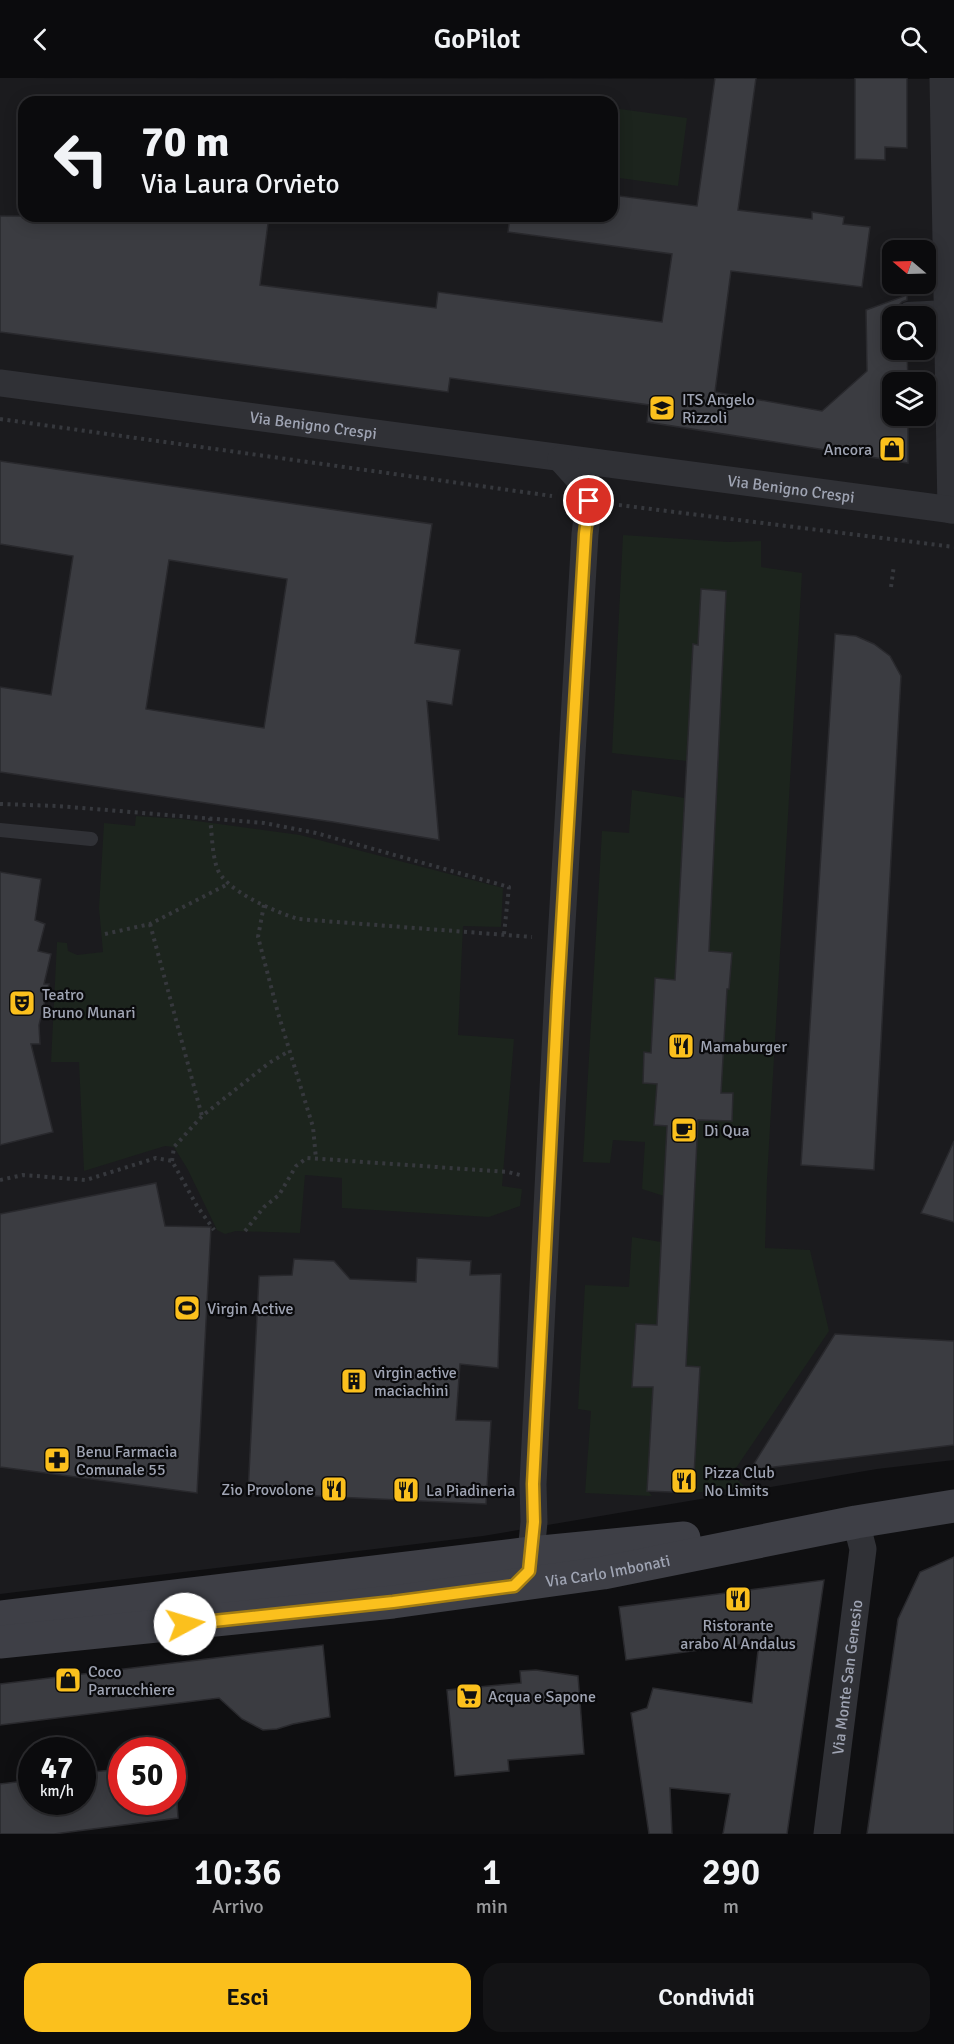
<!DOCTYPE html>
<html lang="it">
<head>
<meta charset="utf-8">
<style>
	:root { --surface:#0b0b0d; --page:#141416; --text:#f1f3f6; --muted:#9a9b9d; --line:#2b2b2e; --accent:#fbc01d }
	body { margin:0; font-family:Signika,sans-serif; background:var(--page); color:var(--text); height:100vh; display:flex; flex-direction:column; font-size:22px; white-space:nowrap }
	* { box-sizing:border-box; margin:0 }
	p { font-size:20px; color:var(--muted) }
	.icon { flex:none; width:33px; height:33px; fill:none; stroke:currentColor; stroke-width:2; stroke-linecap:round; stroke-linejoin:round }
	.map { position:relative; height:1756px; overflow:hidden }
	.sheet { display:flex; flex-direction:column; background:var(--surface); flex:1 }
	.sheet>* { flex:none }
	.top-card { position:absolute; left:18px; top:18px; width:600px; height:126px; border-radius:18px; box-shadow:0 3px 15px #0003,0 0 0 2px var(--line); background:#0b0b0d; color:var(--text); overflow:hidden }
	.needle { width:39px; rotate:289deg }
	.buttons { position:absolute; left:882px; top:162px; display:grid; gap:12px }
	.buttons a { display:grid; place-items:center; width:54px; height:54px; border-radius:12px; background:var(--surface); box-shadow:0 3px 15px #0003,0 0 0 2px var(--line); font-size:30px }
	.speed { position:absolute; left:18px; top:1659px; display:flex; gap:12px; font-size:30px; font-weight:700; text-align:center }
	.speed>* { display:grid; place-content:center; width:78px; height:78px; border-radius:50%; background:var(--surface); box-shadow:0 3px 15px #0003,0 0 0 2px var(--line); line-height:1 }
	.speed small { font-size:15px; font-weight:400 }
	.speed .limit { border:9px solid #d22; background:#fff; color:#111 }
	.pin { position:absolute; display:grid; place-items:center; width:51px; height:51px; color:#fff; margin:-26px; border:3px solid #fff; border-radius:50%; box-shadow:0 2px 6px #0007 }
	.me { position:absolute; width:66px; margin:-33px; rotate:84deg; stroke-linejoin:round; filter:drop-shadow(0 0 4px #0008) }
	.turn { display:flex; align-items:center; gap:21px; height:126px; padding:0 24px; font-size:27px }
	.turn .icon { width:78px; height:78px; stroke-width:2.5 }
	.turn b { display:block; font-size:42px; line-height:51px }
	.eta { display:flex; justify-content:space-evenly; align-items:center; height:102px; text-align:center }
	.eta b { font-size:36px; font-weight:600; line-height:42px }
	.button { display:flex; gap:12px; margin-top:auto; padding:12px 24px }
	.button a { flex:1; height:69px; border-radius:18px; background:var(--accent); color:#111; font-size:24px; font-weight:600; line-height:69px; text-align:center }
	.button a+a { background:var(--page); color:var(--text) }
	header { display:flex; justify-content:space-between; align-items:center; height:78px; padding:0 24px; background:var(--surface); font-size:27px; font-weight:600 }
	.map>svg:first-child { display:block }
	.built { fill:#1b1b1e; fill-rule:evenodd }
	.green { fill:#1c241d }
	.building { fill:#3b3c41; stroke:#29292d; stroke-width:1.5; fill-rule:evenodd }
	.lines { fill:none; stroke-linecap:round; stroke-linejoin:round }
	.path { stroke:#36383d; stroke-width:4; stroke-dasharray:3 4.5; stroke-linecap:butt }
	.service { stroke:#303136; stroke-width:14 }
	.minor { stroke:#303136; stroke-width:27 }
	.secondary { stroke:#3e3f46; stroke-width:33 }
	.route-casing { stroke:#a37d13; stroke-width:15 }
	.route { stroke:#fbc01d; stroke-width:10 }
	.labels { text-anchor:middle; stroke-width:4.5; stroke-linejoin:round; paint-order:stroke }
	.poi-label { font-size:16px; fill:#9fa4b3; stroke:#0a0a0c; text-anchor:start }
	.street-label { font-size:16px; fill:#9fa4b3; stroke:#0a0a0c }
</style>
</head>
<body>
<header><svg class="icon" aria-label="back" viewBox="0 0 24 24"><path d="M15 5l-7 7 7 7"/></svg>GoPilot<svg class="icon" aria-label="search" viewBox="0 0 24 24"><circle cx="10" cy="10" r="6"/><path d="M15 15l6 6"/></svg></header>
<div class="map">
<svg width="954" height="1756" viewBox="0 0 954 1756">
	<rect width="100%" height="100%" fill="#0f0f11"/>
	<path class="built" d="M0,0L954,1V1382L877,1391L483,1458L0,1516ZM24,24H612V138H24ZM892,172H926V206H892ZM892,238H926V272H892ZM892,304H926V338H892Z"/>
	<g class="green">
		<path d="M612,30L687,40L678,108L612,99Z"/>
		<path d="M623,457L728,464L761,463V489L802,495L767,1101L765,1170L810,1172L829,1253L736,1390V1400L745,1409L693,1415L648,1413L652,1418L585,1415L591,1333L578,1331L585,1207L629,1209L632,1159L661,1164L664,1118L642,1111L645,1064L613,1062L610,1085L583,1084L602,753L629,755L632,712L685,720L687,683L612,675Z"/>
		<path d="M136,738L182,741L300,757L503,810L501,849L463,848L458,957L514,961L502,1108L522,1111L520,1128L489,1139L342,1130V1100L305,1097L300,1155L236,1153L225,1156L217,1152L188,1092L174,1069L165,1068L84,1093L79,984H51L57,864L67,865L68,873L77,877L103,874L99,830L104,745L135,748Z"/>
	</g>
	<g class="building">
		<path d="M715,0H756L738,132L812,141V134L844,139L843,146L870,149L862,209L731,193L715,314L822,333L867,293L866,232L907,217V222L902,224L899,227L898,232L902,238H892V272H907L908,304H892V338H908V385L647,344L649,327L450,300L448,314L0,254V138H269L260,207L436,230L438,214L662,244L672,176L508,154L510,138H612V117L697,128Z"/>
		<path d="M855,0H907V70L885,69V82L855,81Z"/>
		<path d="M0,383L432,446L415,565L460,572L452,627L427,623L439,762L333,744L0,694V609L51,617L73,478L0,466ZM169,482L287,501L264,650L146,631Z"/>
		<path d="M701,511L726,513L709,873L732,875L729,911H727L721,1015H733L732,1043L698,1042L686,1288L700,1289L693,1415L647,1413L653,1309H632L636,1246L657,1247L667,1048L654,1047L657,1006L643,1005L644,974L651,975L655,900L675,902L693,566L698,567Z"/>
		<path d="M835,556L856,558L874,566L890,578L901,598L874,1092L801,1087Z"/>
		<path d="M0,794L41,801L35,842L45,846L38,873L51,876L44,906H49L39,947L40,966H31L53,1054L0,1067Z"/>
		<path d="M954,1063V1144L921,1135Z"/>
		<path d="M156,1105L165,1148L211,1149L197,1415L0,1389V1136Z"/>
		<path d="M417,1180L471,1183L470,1197L501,1196L498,1290L460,1286L456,1342L491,1343L486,1426L248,1415L259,1198L292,1197L294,1181L334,1183L350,1201L416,1204Z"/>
		<path d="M835,1256L954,1263V1367L750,1392Z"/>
		<path d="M954,1479V1756H867L898,1541L920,1494Z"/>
		<path d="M824,1502L787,1756H723L730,1716L670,1710L672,1756H649L631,1635L647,1630L653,1610L752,1625L759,1564L626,1582L619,1529Z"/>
		<path d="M323,1567L330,1639L293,1646L277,1651L263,1652L242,1641L219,1620L0,1647V1606Z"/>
		<path d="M536,1592L578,1598L584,1676L508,1682L509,1693L455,1698L447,1612L521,1605L520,1593Z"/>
		<path d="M122,1691V1724H177L178,1740L54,1756H0V1706L32,1702V1724H82V1695Z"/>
	</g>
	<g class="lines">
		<g class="path">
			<path d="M0,341L552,418"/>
			<path d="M619,427L954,469"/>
			<path d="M891,509L894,487"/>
			<path d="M0,726L58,728L264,745L316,755L509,809L504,856"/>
			<path d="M210,740C212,756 212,775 217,790C225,813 276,834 298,841L532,859"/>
			<path d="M264,827L258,859L278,935L313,1049L316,1081"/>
			<path d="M150,846L202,1038"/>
			<path d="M105,856L150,846L228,806"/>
			<path d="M172,1083L174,1069L202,1038L269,985L289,973"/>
			<path d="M0,1102L23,1097L86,1102L156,1080L172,1083L197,1128L214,1152"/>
			<path d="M245,1153L264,1129L279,1117L296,1088L307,1080L508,1094L520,1097"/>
		</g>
		<g class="service">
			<path d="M907,231L946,229"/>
			<path d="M0,752L91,761"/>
		</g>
		<g class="minor">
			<path d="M943,0L951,432"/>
			<path id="s1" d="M0,305L954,432"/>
			<path d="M531,1475L534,1444L533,1406L558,913L585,456L589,423L579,401L561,381"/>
			<path id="s2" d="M827,1756L863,1471L856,1444"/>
		</g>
		<g class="secondary">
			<path d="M0,1539L531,1475L684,1460"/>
			<path id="s3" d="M0,1564L393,1524L603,1495L856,1444L954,1428"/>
		</g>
	</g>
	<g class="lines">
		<defs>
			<path id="route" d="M185,1546L393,1524L514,1508L529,1493L534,1444L533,1406L558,914L585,456L589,423"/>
		</defs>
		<use href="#route" class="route-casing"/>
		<use href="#route" class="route"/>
	</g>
	<defs>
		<symbol id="school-square" viewBox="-11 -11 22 22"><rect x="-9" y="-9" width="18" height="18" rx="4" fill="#fbc01d" stroke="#0a0a0c"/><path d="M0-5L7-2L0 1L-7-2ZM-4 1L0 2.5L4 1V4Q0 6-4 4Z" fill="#111"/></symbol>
		<symbol id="shop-square" viewBox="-11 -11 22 22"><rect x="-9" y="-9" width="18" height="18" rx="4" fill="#fbc01d" stroke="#0a0a0c"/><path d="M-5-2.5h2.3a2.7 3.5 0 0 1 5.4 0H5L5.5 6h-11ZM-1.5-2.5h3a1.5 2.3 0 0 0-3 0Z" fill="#111"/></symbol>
		<symbol id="theatre-square" viewBox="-11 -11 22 22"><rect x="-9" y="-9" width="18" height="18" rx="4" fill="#fbc01d" stroke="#0a0a0c"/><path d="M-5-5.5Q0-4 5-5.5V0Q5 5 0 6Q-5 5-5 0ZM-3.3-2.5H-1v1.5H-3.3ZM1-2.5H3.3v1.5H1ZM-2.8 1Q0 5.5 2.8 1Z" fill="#111"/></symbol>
		<symbol id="restaurant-square" viewBox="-11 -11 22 22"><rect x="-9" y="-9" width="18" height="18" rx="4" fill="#fbc01d" stroke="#0a0a0c"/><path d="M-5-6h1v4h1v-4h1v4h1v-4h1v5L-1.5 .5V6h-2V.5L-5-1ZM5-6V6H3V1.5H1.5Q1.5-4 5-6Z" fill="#111"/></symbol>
		<symbol id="cafe-square" viewBox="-11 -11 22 22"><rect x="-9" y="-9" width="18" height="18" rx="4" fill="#fbc01d" stroke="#0a0a0c"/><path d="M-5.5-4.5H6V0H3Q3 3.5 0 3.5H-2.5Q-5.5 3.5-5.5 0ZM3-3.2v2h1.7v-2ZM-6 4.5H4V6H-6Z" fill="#111"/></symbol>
		<symbol id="stadium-square" viewBox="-11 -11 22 22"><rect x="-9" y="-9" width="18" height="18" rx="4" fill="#fbc01d" stroke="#0a0a0c"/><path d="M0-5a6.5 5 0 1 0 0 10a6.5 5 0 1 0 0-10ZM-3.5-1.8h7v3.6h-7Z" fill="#111"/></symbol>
		<symbol id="building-square" viewBox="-11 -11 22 22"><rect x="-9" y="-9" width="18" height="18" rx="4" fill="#fbc01d" stroke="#0a0a0c"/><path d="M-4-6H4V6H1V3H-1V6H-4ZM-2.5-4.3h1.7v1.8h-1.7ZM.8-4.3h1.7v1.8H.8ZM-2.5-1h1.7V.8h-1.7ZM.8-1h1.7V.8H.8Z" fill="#111"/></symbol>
		<symbol id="pharmacy-square" viewBox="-11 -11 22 22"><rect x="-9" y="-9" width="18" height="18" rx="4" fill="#fbc01d" stroke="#0a0a0c"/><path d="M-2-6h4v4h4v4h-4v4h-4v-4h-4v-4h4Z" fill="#111"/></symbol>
		<symbol id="supermarket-square" viewBox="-11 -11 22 22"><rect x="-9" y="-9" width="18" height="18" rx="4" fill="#fbc01d" stroke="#0a0a0c"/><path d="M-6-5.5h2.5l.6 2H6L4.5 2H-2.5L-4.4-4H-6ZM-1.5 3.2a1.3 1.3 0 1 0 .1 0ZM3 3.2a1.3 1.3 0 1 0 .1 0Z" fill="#111"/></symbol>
	</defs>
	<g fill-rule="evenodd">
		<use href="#school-square" x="647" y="315" width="30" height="30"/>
		<use href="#shop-square" x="877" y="356" width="30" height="30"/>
		<use href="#theatre-square" x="7" y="910" width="30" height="30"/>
		<use href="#restaurant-square" x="666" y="953" width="30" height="30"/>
		<use href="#cafe-square" x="669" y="1037" width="30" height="30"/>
		<use href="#stadium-square" x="172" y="1215" width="30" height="30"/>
		<use href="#building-square" x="339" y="1288" width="30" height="30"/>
		<use href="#pharmacy-square" x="42" y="1367" width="30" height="30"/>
		<use href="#restaurant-square" x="669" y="1388" width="30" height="30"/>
		<use href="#restaurant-square" x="319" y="1396" width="30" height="30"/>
		<use href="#restaurant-square" x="391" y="1397" width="30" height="30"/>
		<use href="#restaurant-square" x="723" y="1506" width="30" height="30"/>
		<use href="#shop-square" x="53" y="1587" width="30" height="30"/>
		<use href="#supermarket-square" x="454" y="1603" width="30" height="30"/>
	</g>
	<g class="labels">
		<g class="poi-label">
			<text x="682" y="327">ITS Angelo<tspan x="682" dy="18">Rizzoli</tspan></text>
			<text x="872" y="377" text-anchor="end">Ancora</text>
			<text x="42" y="922">Teatro<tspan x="42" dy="18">Bruno Munari</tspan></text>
			<text x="700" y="974">Mamaburger</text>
			<text x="704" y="1058">Di Qua</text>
			<text x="207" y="1236">Virgin Active</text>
			<text x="374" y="1300">virgin active<tspan x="374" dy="18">maciachini</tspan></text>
			<text x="76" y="1379">Benu Farmacia<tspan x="76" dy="18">Comunale 55</tspan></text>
			<text x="704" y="1400">Pizza Club<tspan x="704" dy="18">No Limits</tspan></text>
			<text x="314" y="1417" text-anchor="end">Zio Provolone</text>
			<text x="426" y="1418">La Piadineria</text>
			<text x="738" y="1553" text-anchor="middle">Ristorante<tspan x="738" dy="18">arabo Al Andalus</tspan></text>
			<text x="88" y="1599">Coco<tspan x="88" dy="18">Parrucchiere</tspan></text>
			<text x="488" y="1624">Acqua e Sapone</text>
		</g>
		<g class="street-label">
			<text dy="6" stroke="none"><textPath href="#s1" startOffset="316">Via Benigno Crespi</textPath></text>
			<text dy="6" stroke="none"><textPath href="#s1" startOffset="798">Via Benigno Crespi</textPath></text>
			<text dy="6" stroke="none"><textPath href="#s3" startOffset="612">Via Carlo Imbonati</textPath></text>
			<text dy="6" stroke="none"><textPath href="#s2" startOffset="158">Via Monte San Genesio</textPath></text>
		</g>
	</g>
</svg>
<div class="buttons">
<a><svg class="needle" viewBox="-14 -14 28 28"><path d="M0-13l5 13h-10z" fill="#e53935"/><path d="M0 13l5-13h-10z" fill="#9a9b9d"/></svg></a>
<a><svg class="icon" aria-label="search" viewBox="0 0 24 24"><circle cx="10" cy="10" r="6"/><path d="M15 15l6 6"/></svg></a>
<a><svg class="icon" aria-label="layers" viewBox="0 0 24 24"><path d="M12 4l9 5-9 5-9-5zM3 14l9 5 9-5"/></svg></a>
</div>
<div class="speed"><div>47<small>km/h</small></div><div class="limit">50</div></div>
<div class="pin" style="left:589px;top:423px;background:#d93025"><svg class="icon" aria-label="arrive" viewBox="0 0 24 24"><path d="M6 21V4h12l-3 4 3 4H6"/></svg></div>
<svg class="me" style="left:185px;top:1546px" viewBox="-20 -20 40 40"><circle r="19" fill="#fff"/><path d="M0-13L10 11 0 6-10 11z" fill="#fbc01d"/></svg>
<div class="top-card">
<div class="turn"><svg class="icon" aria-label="left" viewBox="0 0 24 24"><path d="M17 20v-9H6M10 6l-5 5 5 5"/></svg><div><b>70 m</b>Via Laura Orvieto</div></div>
</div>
</div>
<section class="sheet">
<div class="eta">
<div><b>10:36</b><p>Arrivo</p></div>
<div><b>1</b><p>min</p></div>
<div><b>290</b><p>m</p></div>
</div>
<div class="button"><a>Esci</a><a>Condividi</a></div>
</section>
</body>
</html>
